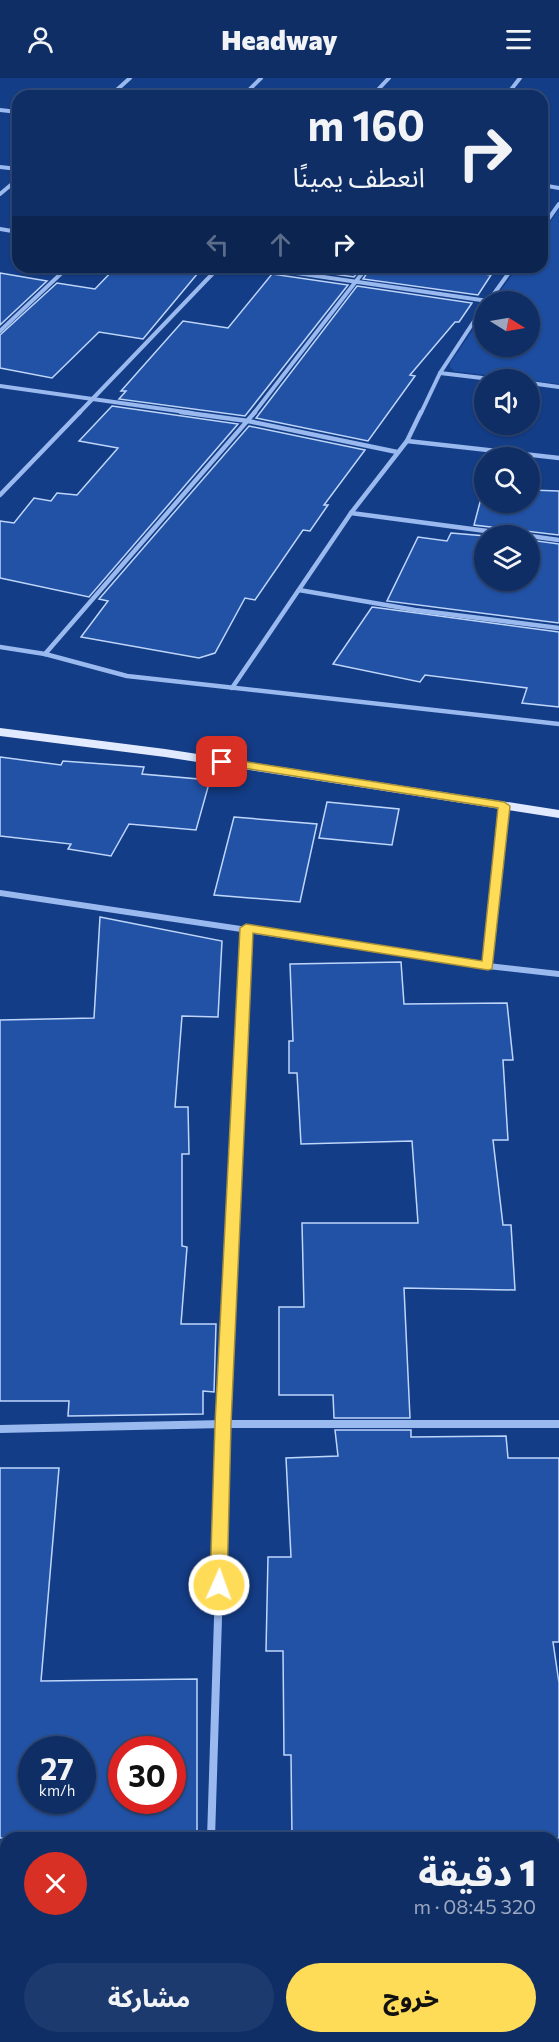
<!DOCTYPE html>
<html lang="ar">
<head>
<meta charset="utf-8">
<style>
	:root { --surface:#0f2e65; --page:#1d3a6e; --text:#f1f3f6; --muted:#9ba8bf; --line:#2f4a79; --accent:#ffdc57 }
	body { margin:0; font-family:Commissioner,"Noto Sans Arabic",sans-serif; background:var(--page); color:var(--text); direction:rtl; height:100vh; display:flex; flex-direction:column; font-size:22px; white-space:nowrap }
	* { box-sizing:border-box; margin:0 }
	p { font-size:20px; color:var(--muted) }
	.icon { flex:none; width:33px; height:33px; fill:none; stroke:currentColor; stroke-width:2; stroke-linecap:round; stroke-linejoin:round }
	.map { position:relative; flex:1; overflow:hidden; direction:ltr }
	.panel { position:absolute; left:0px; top:1754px; width:560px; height:212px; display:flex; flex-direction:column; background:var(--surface); border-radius:18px 18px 0 0; box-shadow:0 2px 4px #0004,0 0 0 2px var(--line); direction:rtl }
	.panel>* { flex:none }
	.guide { position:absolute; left:12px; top:12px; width:536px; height:183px; border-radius:18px; box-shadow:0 2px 4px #0004,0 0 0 2px var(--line); direction:rtl; background:#0f2e65; color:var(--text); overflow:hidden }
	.needle { width:39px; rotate:101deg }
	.controls { position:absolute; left:474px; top:213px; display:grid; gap:12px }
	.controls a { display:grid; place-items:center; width:66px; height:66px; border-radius:50%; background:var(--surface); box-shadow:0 2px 4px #0004,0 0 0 2px var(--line); font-size:30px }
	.speed { position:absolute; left:18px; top:1658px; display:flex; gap:12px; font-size:30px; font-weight:700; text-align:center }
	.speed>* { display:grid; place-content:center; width:78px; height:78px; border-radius:50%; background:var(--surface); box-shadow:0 2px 4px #0004,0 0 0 2px var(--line); line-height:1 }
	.speed small { font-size:15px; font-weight:400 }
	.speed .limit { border:9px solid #d22; background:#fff; color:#111 }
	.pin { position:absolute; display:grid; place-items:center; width:51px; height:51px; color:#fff; margin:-26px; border-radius:12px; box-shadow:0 3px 9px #0006 }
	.me { position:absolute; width:66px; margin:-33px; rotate:2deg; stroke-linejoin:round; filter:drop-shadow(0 0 4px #0008) }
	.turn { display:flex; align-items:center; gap:21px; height:126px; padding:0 24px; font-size:27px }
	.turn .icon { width:78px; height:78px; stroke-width:2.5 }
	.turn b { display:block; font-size:42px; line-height:51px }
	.lanes { display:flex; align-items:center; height:57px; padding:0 24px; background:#0003; justify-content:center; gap:30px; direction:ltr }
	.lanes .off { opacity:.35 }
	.round { display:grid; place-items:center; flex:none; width:63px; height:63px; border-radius:32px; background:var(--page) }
	.head { display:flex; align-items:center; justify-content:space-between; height:102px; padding:0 24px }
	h1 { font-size:36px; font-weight:800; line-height:45px }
	.button { display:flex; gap:12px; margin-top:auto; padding:12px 24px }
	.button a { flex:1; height:69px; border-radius:36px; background:var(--accent); color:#111; font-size:24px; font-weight:800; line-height:69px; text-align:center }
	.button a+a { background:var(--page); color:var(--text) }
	header { display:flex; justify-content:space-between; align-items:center; height:78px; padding:0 24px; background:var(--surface); font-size:27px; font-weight:800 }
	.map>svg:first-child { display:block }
	.green { fill:#1c4da1 }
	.building { fill:#2252a6; stroke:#bfd6fb; stroke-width:1.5; fill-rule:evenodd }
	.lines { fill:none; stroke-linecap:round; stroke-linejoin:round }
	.minor-far3 { stroke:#99b9ef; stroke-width:4 }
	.minor-far2 { stroke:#99b9ef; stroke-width:4.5 }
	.minor-far1 { stroke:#99b9ef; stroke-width:6 }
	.minor { stroke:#99b9ef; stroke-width:8 }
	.primary { fill:#e1eaff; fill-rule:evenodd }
	.route { fill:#ffdc57; stroke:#a68f39; stroke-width:1.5 }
</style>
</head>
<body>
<header><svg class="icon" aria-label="menu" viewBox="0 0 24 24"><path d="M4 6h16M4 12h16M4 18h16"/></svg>Headway<svg class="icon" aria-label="person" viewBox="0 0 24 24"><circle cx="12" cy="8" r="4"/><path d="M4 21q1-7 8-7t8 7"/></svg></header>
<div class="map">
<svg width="559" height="1964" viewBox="0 0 559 1964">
	<rect width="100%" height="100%" fill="#143d87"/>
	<path class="green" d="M559,131V306L454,293L450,289V285L484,236V268H530V224L493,223L518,189H542V156Z"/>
	<g class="building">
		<path d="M116,189H203L143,261L99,254L52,300L0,290V257L57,205L95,211Z"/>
		<path d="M284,189H362L354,199Z"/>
		<path d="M371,189H459L457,192L491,197L478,217L363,201Z"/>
		<path d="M0,195L47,203L0,247Z"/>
		<path d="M272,196L348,207L245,338L119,321L126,313H121L183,243L228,250Z"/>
		<path d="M357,208L472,225L459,244H455L410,297L415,298L368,363L256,340Z"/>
		<path d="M112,328L238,346L89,519L0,500V443L14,445L34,420L51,423L57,415L77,417L118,370L79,363Z"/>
		<path d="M249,348L365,372L324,427H328L310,453L303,452L255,522L245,520L215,575L199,580L81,559L108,523L99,521Z"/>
		<path d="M484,409V424H530V412L559,413V457L474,447Z"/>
		<path d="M451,455L486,458L484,502H530V462L559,466V545L387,523L418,459L447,463Z"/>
		<path d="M372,529L559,554V629L522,625L527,610L425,597L420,604L333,586Z"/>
		<path d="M0,679L61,687L63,683L144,689L142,696L210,702L196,752L129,746L111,778L68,771L71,766L0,758Z"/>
		<path d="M327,724L399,731L392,767L319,760Z"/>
		<path d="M234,739L317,746L300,824L214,817Z"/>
		<path d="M100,839L222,863L218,939L182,938L175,1029H188L189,1076H182V1168L187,1169L181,1246H216L214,1314L203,1313V1336L68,1338L69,1323H0V942L94,940Z"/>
		<path d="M401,884L404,926L507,925L513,982H503L508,1062H493L503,1147H511L515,1212L404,1210L410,1340H334L333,1317H279V1229H304L302,1145H418L412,1063L301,1066L297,995H289V963H293L290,886Z"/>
		<path d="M335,1352H411V1359L506,1358L508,1380H559V1564H553L559,1605V1760H292L291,1677H284L283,1573H266L268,1479H291L286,1380L338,1378Z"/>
		<path d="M0,1390H59L41,1603L197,1601V1760H0ZM32,1671H82V1722H32ZM122,1671H172V1722H122Z"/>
	</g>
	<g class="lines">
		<g class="minor-far3">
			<path d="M110,18L130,0"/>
			<path d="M243,18L261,0"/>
			<path d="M372,18L389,0"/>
			<path d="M506,18L520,0"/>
			<path d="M0,32L18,34"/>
			<path d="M0,89L18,91"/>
			<path d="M542,107L559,110"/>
			<path d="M0,116L18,101"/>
			<path d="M542,150L559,126"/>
			<path d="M0,151L18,154"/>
			<path d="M255,189L488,223"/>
			<path d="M488,224L513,189"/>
			<path d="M0,253L68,189"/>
			<path d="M440,295L499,302"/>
			<path d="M530,305L559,309"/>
			<path d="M0,308L192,335"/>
			<path d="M79,335L219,189"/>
			<path d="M254,335L367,189"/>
			<path d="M421,335L440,295L484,228"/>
		</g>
		<g class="minor-far2">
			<path d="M181,334L248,343L397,374"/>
			<path d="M407,363L559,380"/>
			<path d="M0,417L80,334"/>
			<path d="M351,435L524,458"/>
			<path d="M530,458L559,462"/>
			<path d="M299,512L415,532L559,550"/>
			<path d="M0,569L45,576L127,598L559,646"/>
			<path d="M45,576L255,334"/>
			<path d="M232,610L351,435L407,363L421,334"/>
			<path d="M501,757L504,728"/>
		</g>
		<g class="minor-far1">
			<path d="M0,815L488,888L559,896"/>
			<path d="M488,888L501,756"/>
			<path d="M226,1291L247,850"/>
		</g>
		<g class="minor">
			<path d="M0,1351L223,1346H559"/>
			<path d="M211,1760L226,1289"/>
			<path d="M206,1959V1964"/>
		</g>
		<path class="primary" d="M0,650L165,671L559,732V740L165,679L0,658Z"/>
	</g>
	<path class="route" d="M222,680L504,724L510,728L492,891L488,892L253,855L231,1346L227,1507L225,1512L219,1514L213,1512L210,1507L215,1346L240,850L246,846L482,883L498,730L217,686V681Z"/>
</svg>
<div class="controls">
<a><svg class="needle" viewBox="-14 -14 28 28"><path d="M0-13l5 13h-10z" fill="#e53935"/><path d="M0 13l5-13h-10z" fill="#9ba8bf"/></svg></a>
<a><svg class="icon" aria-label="sound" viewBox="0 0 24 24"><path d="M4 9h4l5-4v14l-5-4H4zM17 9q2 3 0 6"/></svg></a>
<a><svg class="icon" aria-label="search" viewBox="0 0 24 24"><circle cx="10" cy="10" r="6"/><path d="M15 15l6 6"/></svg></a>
<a><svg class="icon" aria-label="layers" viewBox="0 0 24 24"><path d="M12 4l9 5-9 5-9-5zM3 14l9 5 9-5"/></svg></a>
</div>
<div class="speed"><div>27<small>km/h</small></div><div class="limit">30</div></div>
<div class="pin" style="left:222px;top:684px;background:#d93025"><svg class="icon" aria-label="arrive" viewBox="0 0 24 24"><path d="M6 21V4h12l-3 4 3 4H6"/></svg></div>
<svg class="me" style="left:219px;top:1507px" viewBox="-20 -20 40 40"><circle r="17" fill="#ffdc57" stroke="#fff" stroke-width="3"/><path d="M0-11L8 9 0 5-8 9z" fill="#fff"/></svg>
<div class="guide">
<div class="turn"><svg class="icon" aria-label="right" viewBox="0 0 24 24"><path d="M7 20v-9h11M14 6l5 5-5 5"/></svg><div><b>160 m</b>انعطف يمينًا</div></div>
<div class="lanes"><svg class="icon off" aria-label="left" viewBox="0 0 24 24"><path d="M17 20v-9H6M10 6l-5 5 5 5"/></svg><svg class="icon off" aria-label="ahead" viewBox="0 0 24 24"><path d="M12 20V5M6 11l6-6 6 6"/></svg><svg class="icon" aria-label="right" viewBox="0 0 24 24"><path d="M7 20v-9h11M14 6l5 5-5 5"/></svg></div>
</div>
<section class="panel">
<div class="head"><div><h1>1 دقيقة</h1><p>320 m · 08:45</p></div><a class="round" style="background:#d93025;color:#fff"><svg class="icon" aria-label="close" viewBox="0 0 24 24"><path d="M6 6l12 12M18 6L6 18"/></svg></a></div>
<div class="button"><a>خروج</a><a>مشاركة</a></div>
</section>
</div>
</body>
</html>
